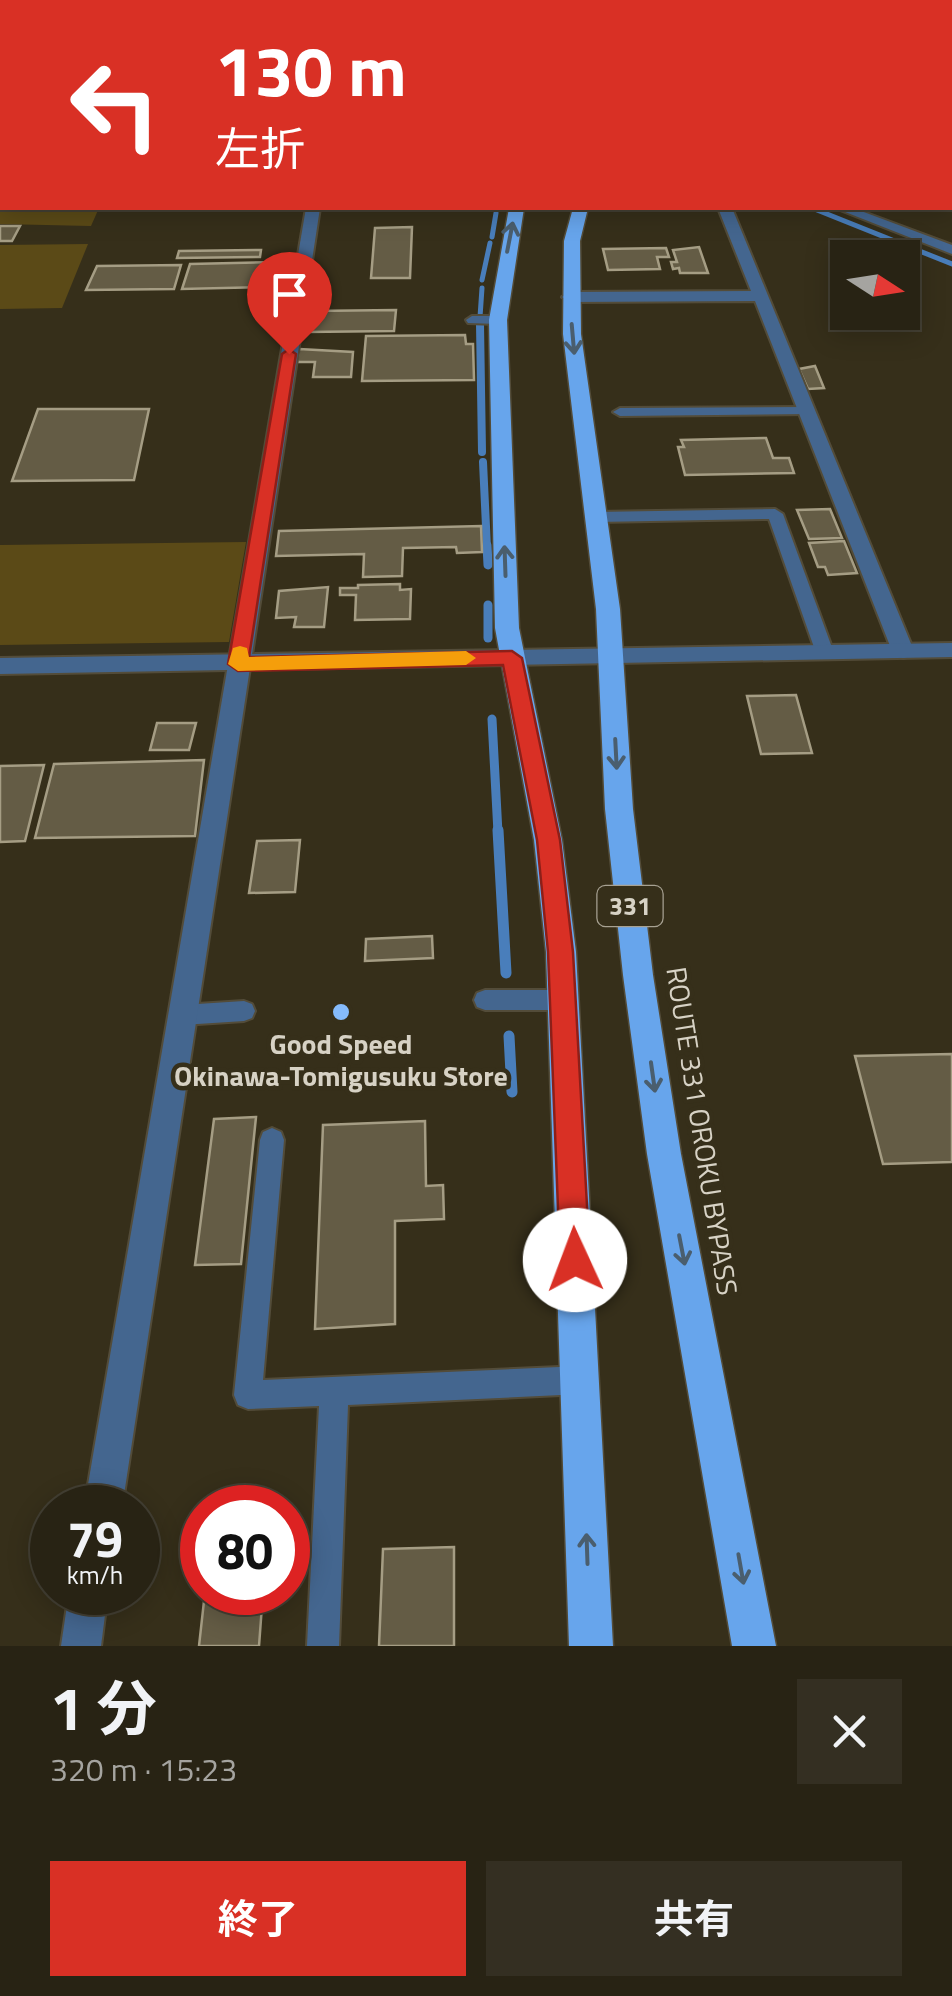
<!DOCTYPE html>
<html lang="ja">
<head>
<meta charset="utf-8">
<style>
	:root { --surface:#282314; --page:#342f22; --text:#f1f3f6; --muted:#a5a4a0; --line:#444034; --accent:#d93025 }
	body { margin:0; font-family:"Titillium Web","Noto Sans JP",sans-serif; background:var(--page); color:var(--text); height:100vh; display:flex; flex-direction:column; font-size:38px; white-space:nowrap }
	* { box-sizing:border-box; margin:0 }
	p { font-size:32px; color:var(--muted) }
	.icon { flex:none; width:55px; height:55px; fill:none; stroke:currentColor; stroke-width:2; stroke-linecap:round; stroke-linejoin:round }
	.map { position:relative; height:1646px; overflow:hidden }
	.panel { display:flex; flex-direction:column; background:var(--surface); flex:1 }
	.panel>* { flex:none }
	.hud { position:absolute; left:0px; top:0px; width:952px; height:210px; box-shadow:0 5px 25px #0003,0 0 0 2px var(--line); background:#d93025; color:#fff; overflow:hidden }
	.needle { width:65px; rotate:102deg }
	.fabs { position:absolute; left:830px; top:240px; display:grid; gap:20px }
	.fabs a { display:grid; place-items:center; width:90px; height:90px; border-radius:0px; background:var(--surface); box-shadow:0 5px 25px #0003,0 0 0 2px var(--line); font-size:50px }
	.speed { position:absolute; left:30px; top:1485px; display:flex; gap:20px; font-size:50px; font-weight:700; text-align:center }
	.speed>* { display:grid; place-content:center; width:130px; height:130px; border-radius:50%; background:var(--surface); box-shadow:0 5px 25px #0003,0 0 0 2px var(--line); line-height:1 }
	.speed small { font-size:25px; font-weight:400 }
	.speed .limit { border:15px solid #d22; background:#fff; color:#111 }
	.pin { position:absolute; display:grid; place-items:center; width:85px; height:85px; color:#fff; margin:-102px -42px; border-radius:50% 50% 50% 0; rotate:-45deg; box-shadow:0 0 10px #0007 }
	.pin .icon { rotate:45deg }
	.me { position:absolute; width:110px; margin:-55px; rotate:358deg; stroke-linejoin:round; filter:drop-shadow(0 0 8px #0008) }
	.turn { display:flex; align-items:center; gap:35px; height:210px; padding:0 50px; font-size:45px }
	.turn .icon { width:130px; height:130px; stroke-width:2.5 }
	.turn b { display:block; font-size:70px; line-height:85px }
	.round { display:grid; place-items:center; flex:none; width:105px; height:105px; border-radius:0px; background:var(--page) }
	.summary { display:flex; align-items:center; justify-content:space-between; height:170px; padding:0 50px }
	h1 { font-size:60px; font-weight:700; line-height:75px }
	.cta { display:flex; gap:20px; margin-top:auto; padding:20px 50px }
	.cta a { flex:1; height:115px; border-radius:0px; background:var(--accent); color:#fff; font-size:40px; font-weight:700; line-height:115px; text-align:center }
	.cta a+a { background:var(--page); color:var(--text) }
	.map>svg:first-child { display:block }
	.green { fill:#5b4a17 }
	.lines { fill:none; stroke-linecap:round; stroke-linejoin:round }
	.stream-far3 { stroke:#497ebb; stroke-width:5 }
	.stream-far2 { stroke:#497ebb; stroke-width:8 }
	.stream-far1 { stroke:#497ebb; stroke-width:9 }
	.stream { stroke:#497ebb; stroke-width:11 }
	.building { fill:#645c45; stroke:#a59d84; stroke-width:2.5 }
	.service-casing { stroke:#534c39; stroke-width:4 }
	.minor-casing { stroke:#534c39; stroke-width:4 }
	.tertiary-casing { stroke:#534c39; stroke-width:4 }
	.trunk-casing { stroke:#534c39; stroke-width:3 }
	.service { fill:#44668f; fill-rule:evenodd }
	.minor { fill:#44668f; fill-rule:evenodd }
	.tertiary { fill:#44668f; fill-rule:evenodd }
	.trunk { fill:#67a5ec; fill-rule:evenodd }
	.oneway { stroke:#4a5e6e }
	.route { fill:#d93025; stroke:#8d1f18; stroke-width:2.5 }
	.slow { fill:#f59e0b }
	.poi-dot { fill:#85bbfb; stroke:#362f1a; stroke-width:4 }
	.labels { text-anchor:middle; stroke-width:9; stroke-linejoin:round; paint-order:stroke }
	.shield { fill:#362f1a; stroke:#a7a192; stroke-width:2.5 }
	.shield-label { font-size:25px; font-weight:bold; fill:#d7d2c5 }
	.poi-label { font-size:28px; font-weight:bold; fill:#d7d2c5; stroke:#362f1a }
	.street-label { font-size:28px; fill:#d7d2c5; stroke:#362f1a }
</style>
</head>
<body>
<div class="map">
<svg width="952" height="1646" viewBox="0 0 952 1646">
	<rect width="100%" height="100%" fill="#362f1a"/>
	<g class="green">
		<path d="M0,181L2,208H99L91,226L0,224Z"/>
		<path d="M88,244L62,308L0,309V245Z"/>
		<path d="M246,542L229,642L0,645V545Z"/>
	</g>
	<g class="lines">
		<g class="stream-far3">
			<path d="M812,208L952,264"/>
			<path d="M492,237L496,213"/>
			<path d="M482,280L490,243"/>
			<path d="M480,317L482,288"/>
		</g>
		<g class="stream-far2">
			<path d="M480,324L482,452"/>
			<path d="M483,462L487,548"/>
		</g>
		<g class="stream-far1">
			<path d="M487,545L488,565"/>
			<path d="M488,605V638"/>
			<path d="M492,719L498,833"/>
		</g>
		<g class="stream">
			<path d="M498,830L506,973"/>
			<path d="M509,1036L512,1092"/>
		</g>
	</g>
	<g class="building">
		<path d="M952,0L950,6V2L865,1Z"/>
		<path d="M0,226H20L12,241H0Z"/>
		<path d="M412,227L410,278H371L375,228Z"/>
		<path d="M699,247L708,273H680L679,268L673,269L671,262H677L673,250Z"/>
		<path d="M666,248L669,257H657L660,269L608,270L603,249Z"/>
		<path d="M261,250L260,257L177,258L179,251Z"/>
		<path d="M275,262L271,287L182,289L190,264Z"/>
		<path d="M181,265L174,289L86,290L97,266Z"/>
		<path d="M396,310L394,331L307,332L311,311Z"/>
		<path d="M465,335L466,344H473L474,380L362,381L366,336Z"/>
		<path d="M299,349L353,352L351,377H313L315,362H297Z"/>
		<path d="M815,366L824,388L808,389L799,369Z"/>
		<path d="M38,409H149L134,480L12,481Z"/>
		<path d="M766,438L773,458H789L794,473L685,475L678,447H684L681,440Z"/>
		<path d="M830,509L842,538L809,539L797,510Z"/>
		<path d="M481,526L482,552L457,553L456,547L403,548L402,576L363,577L364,554L276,556L279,531Z"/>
		<path d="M844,541L857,573L828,575L825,567H818L809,543Z"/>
		<path d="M400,584V590L411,589L410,619L355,620L356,595H340V588H358V585Z"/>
		<path d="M328,587L324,627H294L296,617L276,618L279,591Z"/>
		<path d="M796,695L812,753L761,754L747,696Z"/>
		<path d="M157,723H196L189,750H150Z"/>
		<path d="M204,760L195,836L35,838L54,764Z"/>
		<path d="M44,765L25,841L0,842V766Z"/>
		<path d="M300,840L295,892L249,893L257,841Z"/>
		<path d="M432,936L433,958L365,961L366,939Z"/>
		<path d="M952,1054V1162L883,1164L855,1056Z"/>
		<path d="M256,1117L241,1264L195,1265L214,1119Z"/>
		<path d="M425,1121L426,1186L443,1185L444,1219L395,1221V1324L315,1329L323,1125Z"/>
		<path d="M454,1547V1646H379L383,1549Z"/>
		<path d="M205,1592H263L259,1646H199Z"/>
	</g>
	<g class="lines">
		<defs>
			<g id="service">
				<path d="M472,316H498L504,320L498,324L468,323L466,320Z"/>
				<path d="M805,407L810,408V414L620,416L613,412L620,408Z"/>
				<path d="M775,509L783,514L834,653L831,657H819L816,653L769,519L596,522L588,517L596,512Z"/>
				<path d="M485,990H564L572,993L575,1000L572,1007L564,1010H485L477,1007L474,1000L477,993Z"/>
				<path d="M244,1001L252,1004L255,1011L252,1018L244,1021L182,1025L174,1022L171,1015L174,1008L182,1005Z"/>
				<path d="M272,1128L281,1132L284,1140L263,1380L582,1366L592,1370L596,1380L592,1390L582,1394L348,1405L339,1646H307L319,1406L248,1409L238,1405L234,1395L260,1140L263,1132Z"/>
			</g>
			<g id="minor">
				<rect x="0" y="15" width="2" height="6"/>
				<rect x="950" y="44" width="2" height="7"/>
				<rect x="950" y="138" width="2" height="8"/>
				<path d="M2,151V159L0,160V152Z"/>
				<path d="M306,208H320L122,1508H84Z"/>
				<path d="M718,208H732L914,651L911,656L903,658L892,651L755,301L570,302L562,297L570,292L751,291Z"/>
				<path d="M835,208H853L952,245V254Z"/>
				<path d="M69,1592H108L101,1646H61Z"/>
			</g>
			<g id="tertiary">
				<path d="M274,0H304L305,2H277Z"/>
				<path d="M950,12H952L950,19Z"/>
				<path d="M2,122V130L0,131V123Z"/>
				<path d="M952,643V657L0,674V658Z"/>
			</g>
			<g id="trunk">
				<path d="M509,208H524L507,320L519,628L562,840L576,952L613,1646H569L546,952L534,840L495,628L489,320Z"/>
				<path d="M573,208H588L580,241L581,334L620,609L633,809L653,975L681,1154L776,1646H732L647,1154L623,975L605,809L596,609L563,334L564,241Z"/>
			</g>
		</defs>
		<use href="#service" class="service-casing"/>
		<use href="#minor" class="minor-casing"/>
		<use href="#tertiary" class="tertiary-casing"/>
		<use href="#trunk" class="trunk-casing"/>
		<use href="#service" class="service"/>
		<use href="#minor" class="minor"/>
		<use href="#tertiary" class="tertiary"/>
		<use href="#trunk" class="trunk"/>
	</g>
	<defs><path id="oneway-shaft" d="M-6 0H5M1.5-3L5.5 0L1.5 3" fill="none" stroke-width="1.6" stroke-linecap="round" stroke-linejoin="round" transform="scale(2.5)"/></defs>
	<g class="oneway">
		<use href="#oneway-shaft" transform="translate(510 237) rotate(-79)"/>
		<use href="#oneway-shaft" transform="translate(573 339) rotate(85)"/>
		<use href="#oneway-shaft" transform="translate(505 561) rotate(-92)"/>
		<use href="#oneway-shaft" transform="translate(616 754) rotate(87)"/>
		<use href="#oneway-shaft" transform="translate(653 1077) rotate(82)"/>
		<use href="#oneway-shaft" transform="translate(682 1250) rotate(79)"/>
		<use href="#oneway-shaft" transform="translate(587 1549) rotate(-92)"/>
		<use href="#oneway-shaft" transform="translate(741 1569) rotate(80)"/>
	</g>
	<path class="route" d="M289,349L296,354L249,657L512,651L522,658L560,840L573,952L590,1260L586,1271L575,1275L564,1271L560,1260L548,952L537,840L503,665L238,671L228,664L282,354Z"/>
	<path class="slow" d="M240,646L247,648L249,657L466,651L476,658L466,665L238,671L228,664L233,648Z"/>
	<circle class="poi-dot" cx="341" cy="1012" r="10"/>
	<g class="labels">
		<rect class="shield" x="597.5" y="886" width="65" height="40" rx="8"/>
		<g class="shield-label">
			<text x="630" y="915">331</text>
		</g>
		<g class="poi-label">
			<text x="341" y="1054">Good Speed<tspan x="341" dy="32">Okinawa-Tomigusuku Store</tspan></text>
		</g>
		<g class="street-label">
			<text transform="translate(702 1131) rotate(81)" y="10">ROUTE 331 OROKU BYPASS</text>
		</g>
	</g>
</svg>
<div class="fabs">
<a><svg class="needle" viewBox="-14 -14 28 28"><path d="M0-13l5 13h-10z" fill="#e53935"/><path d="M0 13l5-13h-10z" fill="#a5a4a0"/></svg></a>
</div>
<div class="speed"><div>79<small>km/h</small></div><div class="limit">80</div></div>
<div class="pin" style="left:289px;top:354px;background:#d93025"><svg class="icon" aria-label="arrive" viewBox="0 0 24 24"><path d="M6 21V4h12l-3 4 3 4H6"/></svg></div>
<svg class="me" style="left:575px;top:1260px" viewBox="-20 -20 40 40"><circle r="19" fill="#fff"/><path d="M0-13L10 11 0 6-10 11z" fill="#d93025"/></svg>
<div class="hud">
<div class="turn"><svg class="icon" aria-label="left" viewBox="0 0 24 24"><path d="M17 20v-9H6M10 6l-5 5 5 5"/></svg><div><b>130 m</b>左折</div></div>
</div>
</div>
<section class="panel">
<div class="summary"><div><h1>1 分</h1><p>320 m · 15:23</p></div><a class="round"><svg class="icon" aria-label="close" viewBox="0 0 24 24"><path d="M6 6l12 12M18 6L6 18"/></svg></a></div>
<div class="cta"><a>終了</a><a>共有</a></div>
</section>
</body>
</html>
